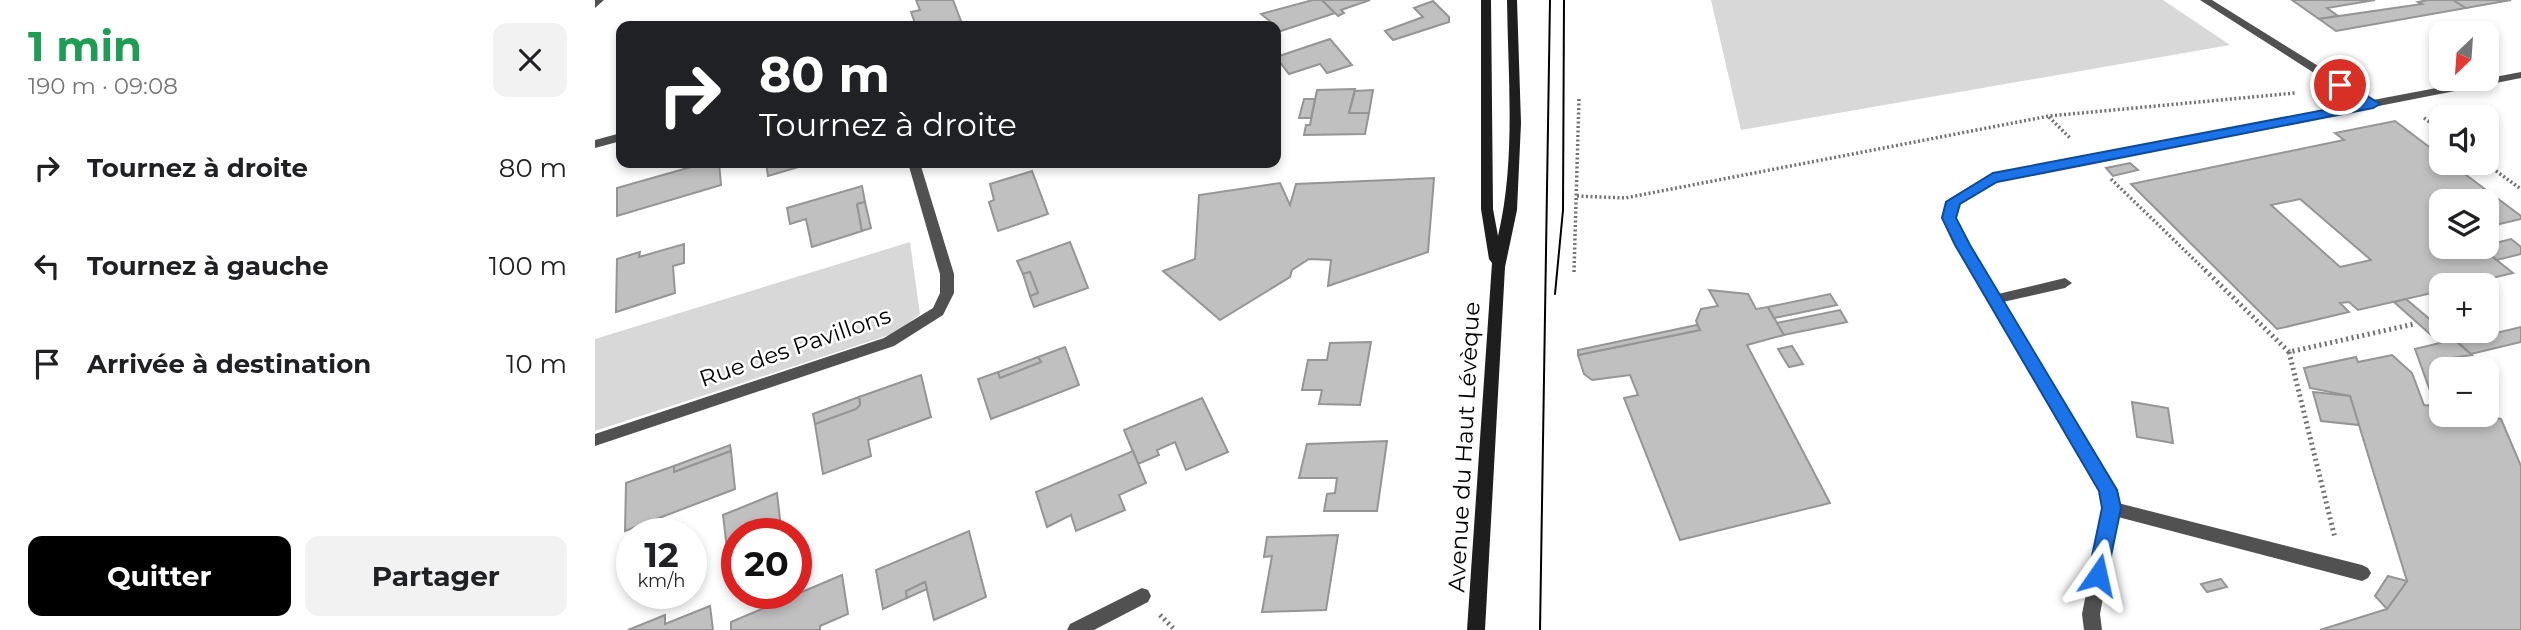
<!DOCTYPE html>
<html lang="fr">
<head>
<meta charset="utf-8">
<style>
	:root { --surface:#fff; --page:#f2f2f2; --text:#202124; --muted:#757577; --accent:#000 }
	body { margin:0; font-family:Montserrat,sans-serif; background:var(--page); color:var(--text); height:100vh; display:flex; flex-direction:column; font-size:26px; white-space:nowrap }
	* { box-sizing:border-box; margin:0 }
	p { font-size:23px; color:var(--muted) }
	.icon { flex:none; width:38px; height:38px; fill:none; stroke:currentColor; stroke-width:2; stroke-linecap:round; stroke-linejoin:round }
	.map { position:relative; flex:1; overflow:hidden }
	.side { display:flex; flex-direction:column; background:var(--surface); width:595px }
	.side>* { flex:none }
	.guide { position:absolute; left:21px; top:21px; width:665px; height:147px; border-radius:14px; box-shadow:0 4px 10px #0003; background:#202124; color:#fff; overflow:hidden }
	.needle { width:46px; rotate:205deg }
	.fabs { position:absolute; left:1834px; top:21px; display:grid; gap:14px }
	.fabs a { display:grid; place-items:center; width:70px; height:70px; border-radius:14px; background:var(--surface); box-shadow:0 4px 10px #0003; font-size:35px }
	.speed { position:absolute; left:21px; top:518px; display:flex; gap:14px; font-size:35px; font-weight:700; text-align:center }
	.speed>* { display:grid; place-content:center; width:91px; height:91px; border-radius:50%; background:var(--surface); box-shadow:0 4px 10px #0003; line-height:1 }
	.speed small { font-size:18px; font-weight:400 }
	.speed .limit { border:10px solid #d22; background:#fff; color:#111 }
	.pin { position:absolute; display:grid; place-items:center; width:60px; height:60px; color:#fff; margin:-30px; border:4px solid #fff; border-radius:50%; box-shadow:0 2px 7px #0007 }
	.me { position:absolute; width:77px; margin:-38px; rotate:11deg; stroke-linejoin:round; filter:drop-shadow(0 0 5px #0008) }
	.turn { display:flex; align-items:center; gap:24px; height:147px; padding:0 28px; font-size:32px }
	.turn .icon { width:91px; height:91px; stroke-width:2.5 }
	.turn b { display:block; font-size:49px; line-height:60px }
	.round { display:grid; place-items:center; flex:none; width:74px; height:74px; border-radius:14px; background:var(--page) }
	.summary { display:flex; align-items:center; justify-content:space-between; height:119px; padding:0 28px }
	h1 { font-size:42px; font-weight:700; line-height:52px; color:#1e9e55 }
	.cta { display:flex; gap:14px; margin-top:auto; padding:14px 28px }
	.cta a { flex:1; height:80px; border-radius:14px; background:var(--accent); color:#fff; font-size:28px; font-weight:700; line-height:80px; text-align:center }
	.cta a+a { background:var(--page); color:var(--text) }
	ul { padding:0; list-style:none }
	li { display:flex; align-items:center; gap:21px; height:98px; padding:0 28px }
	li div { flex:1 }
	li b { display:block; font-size:26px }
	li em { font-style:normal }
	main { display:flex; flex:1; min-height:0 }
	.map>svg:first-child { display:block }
	.green { fill:#d8d8d8 }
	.building { fill:#c0c0c0; stroke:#959595; stroke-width:2; fill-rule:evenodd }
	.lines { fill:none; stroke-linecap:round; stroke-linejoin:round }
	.path-far1 { stroke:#737373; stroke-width:3.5; stroke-dasharray:2 2.5; stroke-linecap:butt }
	.path { stroke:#737373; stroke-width:5; stroke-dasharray:2 3.5; stroke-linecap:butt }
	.service { fill:#515151; fill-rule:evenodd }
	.minor { fill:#515151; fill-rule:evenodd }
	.secondary { fill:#1e1e1e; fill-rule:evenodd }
	.tram { stroke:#000; stroke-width:2 }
	.route { fill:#1a73e8; stroke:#114b97; stroke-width:2 }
	.labels { text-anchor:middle; stroke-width:5; stroke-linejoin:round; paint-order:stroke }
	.street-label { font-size:23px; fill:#000; stroke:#fff }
</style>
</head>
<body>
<main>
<section class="side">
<div class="summary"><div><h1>1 min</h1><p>190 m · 09:08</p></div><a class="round"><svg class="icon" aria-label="close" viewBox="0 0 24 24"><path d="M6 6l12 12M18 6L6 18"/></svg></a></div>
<ul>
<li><svg class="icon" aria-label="right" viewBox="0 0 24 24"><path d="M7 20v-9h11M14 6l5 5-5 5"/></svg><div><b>Tournez à droite</b></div><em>80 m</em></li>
<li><svg class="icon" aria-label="left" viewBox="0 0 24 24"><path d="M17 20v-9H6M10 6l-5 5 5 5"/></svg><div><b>Tournez à gauche</b></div><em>100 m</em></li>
<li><svg class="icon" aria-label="arrive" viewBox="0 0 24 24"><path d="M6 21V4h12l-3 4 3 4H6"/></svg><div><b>Arrivée à destination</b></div><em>10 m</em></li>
</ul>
<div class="cta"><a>Quitter</a><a>Partager</a></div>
</section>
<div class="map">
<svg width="1926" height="630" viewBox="0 0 1926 630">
	<rect width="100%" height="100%" fill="#fff"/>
	<g class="green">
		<path d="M1116,0H1568L1635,45L1146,130Z"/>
		<path d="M315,242L325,314L300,333L0,431V339Z"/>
	</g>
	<g class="building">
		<path d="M321,0H358L366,21L345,26H321L316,12L325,10Z"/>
		<path d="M718,0H727L740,13L683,32L681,26L666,14Z"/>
		<path d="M727,0H775L746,10L749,13L743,16Z"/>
		<path d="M1697,0H1780L1732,8L1743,16L1724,19Z"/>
		<path d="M1833,0H1858L1871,8L1741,31L1724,19L1827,4L1823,2Z"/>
		<path d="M1858,0H1916L1871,8Z"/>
		<path d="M838,1L854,17V22L798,40L790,31L828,17L819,8Z"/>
		<path d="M735,39L757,65L732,73L725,64L694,74L681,57Z"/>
		<path d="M760,89L754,113H774L770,134L709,135L711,125H715L722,90Z"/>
		<path d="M778,90L774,113H754L760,91Z"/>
		<path d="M709,99H720L716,118H704Z"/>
		<path d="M1800,121L1846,156V163H1855L1926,216V219L1892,227V201H1846V247H1885L1918,273L1868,285L1838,282L1846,291L1763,310L1754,302L1745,303L1754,312L1682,329L1536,184L1749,140L1740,133ZM1705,199L1776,260L1745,267L1676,205Z"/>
		<path d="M110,163H124L126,185L22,216V188Z"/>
		<path d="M171,163H217L173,176Z"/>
		<path d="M1535,163L1543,170L1518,176L1511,168Z"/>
		<path d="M437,171L453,214L403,231L394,202L399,200L395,184Z"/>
		<path d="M839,178L833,252L733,286L736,260L714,259L697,270L695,277L625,320L568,271L600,259L604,195L685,183L695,205L701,184Z"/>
		<path d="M267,186L270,202L262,204L267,231L217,247L211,219L195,224L192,208Z"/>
		<path d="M270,202L276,228L267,231L262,204Z"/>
		<path d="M1916,239L1926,247V254L1902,260L1885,247Z"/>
		<path d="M475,242L493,288L439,307L435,296L443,293L435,272L428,274L422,261Z"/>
		<path d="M89,244V263L78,266L80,293L21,312L22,259L45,252L44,257Z"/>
		<path d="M435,272L443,293L435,296L428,274Z"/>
		<path d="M1114,290L1153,294L1161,309L1173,307L1189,335L1152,345L1235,503L1085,540L1029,398L1043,395L1035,375L997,380L989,374L983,355L1105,330L1101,321L1106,309L1123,306Z"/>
		<path d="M1235,294L1242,305L1179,318L1173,307Z"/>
		<path d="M1811,299L1877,355L1848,359L1852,369H1846V407L1838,399L1820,349L1845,343L1799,302Z"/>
		<path d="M1245,310L1252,322L1189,335L1182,323Z"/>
		<path d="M1102,325L1105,330L983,355V350Z"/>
		<path d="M1926,327V342L1876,354L1863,342Z"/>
		<path d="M776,342L765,405L724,404L727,390H707L713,360H732L735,343Z"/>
		<path d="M1197,346L1208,364L1194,367L1183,349Z"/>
		<path d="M470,347L484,385L396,419L383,379L403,372L405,378L446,362L443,357Z"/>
		<path d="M1797,355L1817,373L1829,405L1846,407V415H1884L1906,419L1926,466V630H1725L1792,609L1812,581L1755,396L1715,388L1709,368L1761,357L1763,362Z"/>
		<path d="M443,357L446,362L405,378L403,372Z"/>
		<path d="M326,375L336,417L273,440L276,456L228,474L220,424L261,409L265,405L264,397Z"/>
		<path d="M1718,392L1755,396L1764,425L1726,421Z"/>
		<path d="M264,397L265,405L261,409L220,424L218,414Z"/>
		<path d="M607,398L633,452L591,470L580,442L562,450L564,455L543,464L529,430Z"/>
		<path d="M1537,402L1573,408L1578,443L1542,437Z"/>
		<path d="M792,441L782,511H729L732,494L740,493L742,478H704L712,444Z"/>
		<path d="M135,445L136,451L79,472V466Z"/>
		<path d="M136,451L140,489L30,531L31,483L79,466V472Z"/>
		<path d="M538,451L551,483L524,495L530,510L481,531L476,515L452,527L441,492Z"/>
		<path d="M182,493L186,528L171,534H142V545L132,549L128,515Z"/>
		<path d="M374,531L391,597L339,620L330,582L311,591L312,598L288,609L281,570Z"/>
		<path d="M743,535L731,610L667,612L677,556L669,557L672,537Z"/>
		<path d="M247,575L253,614L225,626V630H136V622Z"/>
		<path d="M1793,576L1812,581L1792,609L1780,596Z"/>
		<path d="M1626,579L1632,587L1612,592L1606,584Z"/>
		<path d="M330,582L332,589L312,598L311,591Z"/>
		<path d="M115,606L118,630H33L70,615V624Z"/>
	</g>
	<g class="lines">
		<g class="path-far1">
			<path d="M1454,117L1475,138"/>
			<path d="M1829,118L1846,130"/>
			<path d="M1890,163L1926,189"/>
			<path d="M1516,179L1612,272"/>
			<path d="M982,196L1030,198L1454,116L1700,93"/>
			<path d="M979,272L984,99"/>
		</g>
		<g class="path">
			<path d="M1610,270L1694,352L1819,324"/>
			<path d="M1694,352L1740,538"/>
			<path d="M565,615L580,630"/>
		</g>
		<path class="service" d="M1605,0H1617L1778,100L1926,72V78L1402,181L1364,204L1360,218L1374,245L1403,294L1470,278L1477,283L1470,288L1408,302L1519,485L1523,503L1767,565L1773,568L1776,573L1773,578L1767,581L1523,517L1505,614L1507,630H1489L1487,614L1508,508L1505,491L1360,245L1348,218L1354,199L1394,175L1766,103Z"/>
		<g class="minor">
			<path d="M0,0H9L0,8Z"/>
			<path d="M26,133V141L0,148V140Z"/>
			<path d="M313,163H325L359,274V293L348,315L299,346L0,446V434L289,338L338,308L345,293V274Z"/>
			<path d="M547,588L553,590L556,596L553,602L499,630H472L475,624Z"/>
		</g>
		<path class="secondary" d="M886,0H896L898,209L903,236C921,160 913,78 912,0H922L926,123L922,210L910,267L890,630H872L897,263L894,259L886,209Z"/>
		<g class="tram">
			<path d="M960,294L968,210L969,0"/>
			<path d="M945,630L955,0"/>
		</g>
	</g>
	<path class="route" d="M1741,82H1750L1785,104L1778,108L1402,182L1365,204L1361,218L1375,245L1522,490L1526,508L1512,575L1510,581L1503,583L1496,581L1493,575L1507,508L1504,491L1360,245L1347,218L1351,202L1398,173L1766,103L1741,87Z"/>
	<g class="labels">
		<g class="street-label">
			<text transform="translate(200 347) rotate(-19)" y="8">Rue des Pavillons</text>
			<text transform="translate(869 447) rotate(-87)" y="8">Avenue du Haut Lévèque</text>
		</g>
	</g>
</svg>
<div class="fabs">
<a><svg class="needle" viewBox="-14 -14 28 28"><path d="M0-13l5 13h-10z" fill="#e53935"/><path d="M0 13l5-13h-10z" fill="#757577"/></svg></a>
<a><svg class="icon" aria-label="sound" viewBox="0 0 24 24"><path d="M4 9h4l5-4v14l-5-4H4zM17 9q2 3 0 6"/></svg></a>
<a><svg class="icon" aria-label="layers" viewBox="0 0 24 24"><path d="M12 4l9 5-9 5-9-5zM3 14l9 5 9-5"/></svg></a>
<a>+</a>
<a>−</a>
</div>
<div class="speed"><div>12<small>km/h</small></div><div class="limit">20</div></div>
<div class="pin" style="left:1745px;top:85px;background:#d93025"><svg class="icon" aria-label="arrive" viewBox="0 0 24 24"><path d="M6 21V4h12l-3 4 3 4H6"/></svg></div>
<svg class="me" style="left:1503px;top:575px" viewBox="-20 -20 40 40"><path d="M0-17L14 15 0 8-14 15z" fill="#1a73e8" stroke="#fff" stroke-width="4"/></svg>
<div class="guide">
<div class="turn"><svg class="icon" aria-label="right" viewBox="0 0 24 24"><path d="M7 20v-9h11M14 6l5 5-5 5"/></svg><div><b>80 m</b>Tournez à droite</div></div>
</div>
</div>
</main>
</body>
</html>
